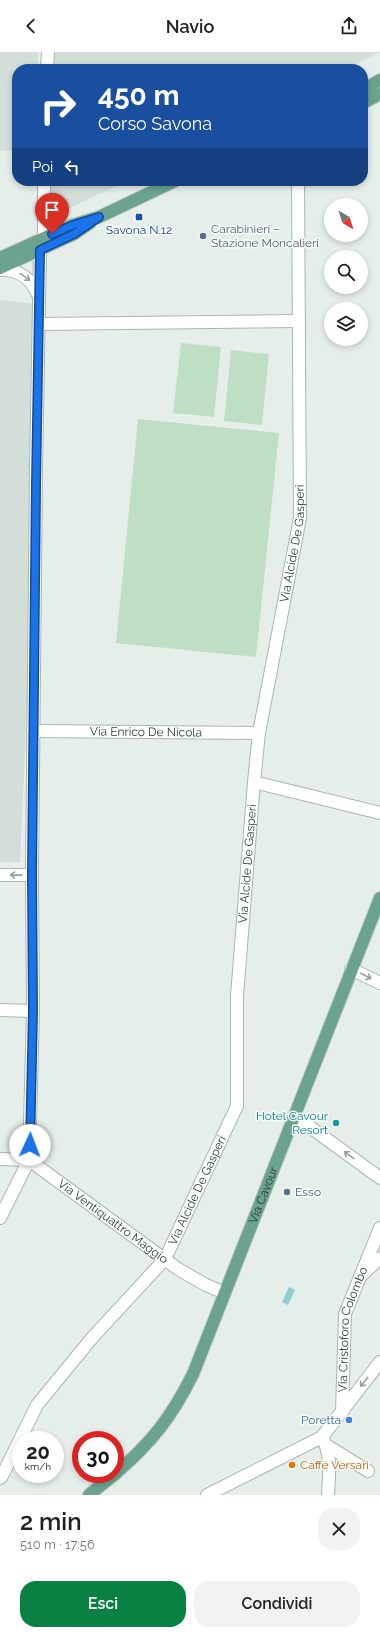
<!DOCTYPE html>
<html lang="it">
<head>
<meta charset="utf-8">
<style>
	:root { --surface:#fff; --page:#f2f2f2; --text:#202124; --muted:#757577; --accent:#0b8043 }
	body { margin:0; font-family:Raleway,sans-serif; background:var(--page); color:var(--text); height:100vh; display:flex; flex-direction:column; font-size:15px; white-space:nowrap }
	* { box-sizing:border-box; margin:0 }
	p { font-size:13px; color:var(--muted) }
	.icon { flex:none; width:22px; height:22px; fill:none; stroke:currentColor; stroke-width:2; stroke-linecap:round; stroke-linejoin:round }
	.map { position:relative; height:1443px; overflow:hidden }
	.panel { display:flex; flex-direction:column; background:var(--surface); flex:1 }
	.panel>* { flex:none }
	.guide { position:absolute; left:12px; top:12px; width:356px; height:122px; border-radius:16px; box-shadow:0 2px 6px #0003; background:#1a4fa0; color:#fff; overflow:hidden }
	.needle { width:26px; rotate:141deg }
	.controls { position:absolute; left:324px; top:146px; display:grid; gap:8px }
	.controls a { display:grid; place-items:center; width:44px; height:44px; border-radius:50%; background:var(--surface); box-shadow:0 2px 6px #0003; font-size:20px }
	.speed { position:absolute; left:12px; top:1379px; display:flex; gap:8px; font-size:20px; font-weight:700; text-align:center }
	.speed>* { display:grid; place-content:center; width:52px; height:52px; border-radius:50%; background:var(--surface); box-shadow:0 2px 6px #0003; line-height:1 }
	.speed small { font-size:10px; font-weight:400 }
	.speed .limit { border:6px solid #d22; background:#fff; color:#111 }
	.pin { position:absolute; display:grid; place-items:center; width:34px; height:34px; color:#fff; margin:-41px -17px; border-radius:50% 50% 50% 0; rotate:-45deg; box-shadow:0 0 4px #0007 }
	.pin .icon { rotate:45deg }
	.me { position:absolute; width:44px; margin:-22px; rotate:2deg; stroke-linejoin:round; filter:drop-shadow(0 0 3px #0008) }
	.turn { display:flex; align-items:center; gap:14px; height:84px; padding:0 20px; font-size:18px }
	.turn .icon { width:52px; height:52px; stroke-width:2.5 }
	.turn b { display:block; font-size:28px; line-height:34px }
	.then { display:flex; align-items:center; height:38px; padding:0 20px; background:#0003; gap:8px; font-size:15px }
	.round { display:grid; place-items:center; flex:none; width:42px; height:42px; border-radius:16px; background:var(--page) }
	.overview { display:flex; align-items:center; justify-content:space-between; height:68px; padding:0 20px }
	h1 { font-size:24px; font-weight:600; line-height:30px }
	.cta { display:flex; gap:8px; margin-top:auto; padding:8px 20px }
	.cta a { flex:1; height:46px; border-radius:16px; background:var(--accent); color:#fff; font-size:16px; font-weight:600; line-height:46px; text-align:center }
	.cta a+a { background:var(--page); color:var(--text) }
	header { display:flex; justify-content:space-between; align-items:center; height:52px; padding:0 20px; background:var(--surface); font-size:18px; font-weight:600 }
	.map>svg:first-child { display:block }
	.built { fill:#d4ded9 }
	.green { fill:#bfdfc5 }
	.water { fill:#8fced2 }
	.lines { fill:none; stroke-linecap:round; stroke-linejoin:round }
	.minor-casing { stroke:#a8b7b0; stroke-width:14 }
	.major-casing { stroke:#c2cac7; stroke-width:14 }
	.minor { stroke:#fff; stroke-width:12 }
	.major { stroke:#6ba38f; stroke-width:12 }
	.oneway { stroke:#92a09a }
	.route-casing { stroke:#114b97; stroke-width:10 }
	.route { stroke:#1a73e8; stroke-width:7 }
	.transit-dot { fill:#1a4fb4; stroke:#f7fbf8; stroke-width:1.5 }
	.service-dot { fill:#5c6f8a; stroke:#f7fbf8; stroke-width:1.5 }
	.culture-dot { fill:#0f9aa8; stroke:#f7fbf8; stroke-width:1.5 }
	.shop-dot { fill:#3f7fe0; stroke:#f7fbf8; stroke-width:1.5 }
	.food-dot { fill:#e8710a; stroke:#f7fbf8; stroke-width:1.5 }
	.labels { text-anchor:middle; stroke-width:3; stroke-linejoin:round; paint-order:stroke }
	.service-label { font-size:12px; fill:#4e5e75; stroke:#f7fbf8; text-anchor:start }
	.transit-label { font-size:12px; fill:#164399; stroke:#f7fbf8 }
	.street-label { font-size:12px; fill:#244136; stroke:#f7fbf8 }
	.culture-label { font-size:12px; fill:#0d838f; stroke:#f7fbf8; text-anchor:end }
	.shop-label { font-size:12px; fill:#366cbe; stroke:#f7fbf8; text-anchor:end }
	.food-label { font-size:12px; fill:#c56008; stroke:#f7fbf8; text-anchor:start }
</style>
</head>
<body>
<header><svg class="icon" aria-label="back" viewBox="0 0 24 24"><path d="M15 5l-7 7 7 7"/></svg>Navio<svg class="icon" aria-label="share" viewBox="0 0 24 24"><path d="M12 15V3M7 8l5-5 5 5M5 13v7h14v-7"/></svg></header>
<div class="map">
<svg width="380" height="1443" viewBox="0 0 380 1443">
	<rect width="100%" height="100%" fill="#e6eeea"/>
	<g class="built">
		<path d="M0,0H38V17H17V99H0Z"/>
		<path d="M53,0H380L346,17H53Z"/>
		<path d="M50,129H127L52,164Z"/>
		<path d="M0,248L35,252L30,593L20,810H0Z"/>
	</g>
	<g class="green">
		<path d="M181,291L221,295L214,365L173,361Z"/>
		<path d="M231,298L269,302L262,373L224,369Z"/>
		<path d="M138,367L279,381L256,605L116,591Z"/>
	</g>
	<path class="water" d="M289,1235L295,1238L288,1253L282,1250Z"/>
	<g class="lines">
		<defs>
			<g id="minor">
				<path d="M47,17L48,0"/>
				<path d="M44,186V129"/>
				<path d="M0,218C20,217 32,227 39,245"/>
				<path d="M39,272L299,269"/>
				<path id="s1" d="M33,679L259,681"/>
				<path d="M254,730L380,761"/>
				<path d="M0,823H32"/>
				<path d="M351,917L380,931"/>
				<path d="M0,958L33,959"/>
				<path d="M295,1064L380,1126"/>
				<path id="s2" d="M0,1107L29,1108L178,1217L206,1233L225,1241"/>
				<path d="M0,1166L29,1108L33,959L32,823L36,418L40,198"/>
				<path d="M362,1223L380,1206"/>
				<path id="s3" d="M342,1360L345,1262L380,1176"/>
				<path d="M322,1385C332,1403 329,1423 328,1443"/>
				<path d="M326,1393L368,1419"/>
				<path id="s4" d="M0,1426L2,1424L37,1353L92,1286L165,1207L237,1054V944L254,730L259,681L300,466L298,129"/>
				<path d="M207,1443L322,1385L380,1310"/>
			</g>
			<g id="major">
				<path d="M363,38L380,28"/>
				<path d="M363,51L380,42"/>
				<path d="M0,206L73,173L99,165L175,129"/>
				<path d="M0,216L74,182L90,171"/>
				<path id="s5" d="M115,1422C152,1390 171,1366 193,1322L380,846"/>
				<path d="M89,1443L115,1422"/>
			</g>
		</defs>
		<use href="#minor" class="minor-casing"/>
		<use href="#major" class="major-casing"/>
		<use href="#minor" class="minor"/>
		<use href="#major" class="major"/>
	</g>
	<defs><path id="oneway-shaft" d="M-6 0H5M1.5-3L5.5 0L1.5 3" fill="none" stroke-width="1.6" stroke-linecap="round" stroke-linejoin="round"/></defs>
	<g class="oneway">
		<use href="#oneway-shaft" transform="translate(25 225) rotate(36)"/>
		<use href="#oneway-shaft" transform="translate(16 823) rotate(-179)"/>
		<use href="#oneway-shaft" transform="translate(366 924) rotate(27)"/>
		<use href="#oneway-shaft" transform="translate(349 1103) rotate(-144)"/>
		<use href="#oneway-shaft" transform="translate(364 1330) rotate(128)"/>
	</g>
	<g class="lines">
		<defs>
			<path id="route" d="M30,1093L33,959L32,823L36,433L40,198L74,182L99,165L73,173L52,182"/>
		</defs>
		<use href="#route" class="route-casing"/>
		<use href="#route" class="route"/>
	</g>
	<rect class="transit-dot" x="135" y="161" width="8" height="8" rx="2"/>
	<g class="service-dot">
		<circle cx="203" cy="184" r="4"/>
		<circle cx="287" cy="1140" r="4"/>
	</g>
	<circle class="culture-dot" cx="336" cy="1071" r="4"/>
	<circle class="shop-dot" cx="349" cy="1368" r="4"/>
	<circle class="food-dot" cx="292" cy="1413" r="4"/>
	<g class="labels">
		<g class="service-label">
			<text x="211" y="181">Carabinieri –<tspan x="211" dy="14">Stazione Moncalieri</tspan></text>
			<text x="295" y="1144">Esso</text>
		</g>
		<g class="transit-label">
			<text x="139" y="182">Savona N.12</text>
		</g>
		<g class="street-label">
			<text dy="4" stroke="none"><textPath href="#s4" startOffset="1012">Via Alcide De Gasperi</textPath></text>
			<text dy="4" stroke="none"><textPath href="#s1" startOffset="113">Via Enrico De Nicola</textPath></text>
			<text dy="4" stroke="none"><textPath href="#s4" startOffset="688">Via Alcide De Gasperi</textPath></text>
			<text dy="4" stroke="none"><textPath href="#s4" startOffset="352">Via Alcide De Gasperi</textPath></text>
			<text dy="4" stroke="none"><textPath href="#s5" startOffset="320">Via Cavour</textPath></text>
			<text dy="4" stroke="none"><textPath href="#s2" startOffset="133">Via Ventiquattro Maggio</textPath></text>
			<text dy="4" stroke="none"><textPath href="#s3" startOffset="84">Via Cristoforo Colombo</textPath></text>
		</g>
		<g class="culture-label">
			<text x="328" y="1068">Hotel Cavour<tspan x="328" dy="14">Resort</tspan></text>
		</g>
		<g class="shop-label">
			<text x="341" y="1372">Poretta</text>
		</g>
		<g class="food-label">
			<text x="300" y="1417">Caffè Versari</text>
		</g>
	</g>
</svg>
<div class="controls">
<a><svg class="needle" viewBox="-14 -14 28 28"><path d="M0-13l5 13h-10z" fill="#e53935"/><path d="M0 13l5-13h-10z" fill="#757577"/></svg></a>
<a><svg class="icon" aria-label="search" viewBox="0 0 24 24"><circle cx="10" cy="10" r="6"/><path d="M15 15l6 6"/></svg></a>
<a><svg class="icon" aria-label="layers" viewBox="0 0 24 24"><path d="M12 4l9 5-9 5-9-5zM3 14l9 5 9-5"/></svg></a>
</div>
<div class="speed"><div>20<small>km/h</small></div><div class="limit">30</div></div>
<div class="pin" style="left:52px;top:182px;background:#d93025"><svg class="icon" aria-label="arrive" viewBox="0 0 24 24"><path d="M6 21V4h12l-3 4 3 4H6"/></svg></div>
<svg class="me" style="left:30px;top:1093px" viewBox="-20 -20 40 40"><circle r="19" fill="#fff"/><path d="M0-13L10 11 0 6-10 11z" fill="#1a73e8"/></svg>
<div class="guide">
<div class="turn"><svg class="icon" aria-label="right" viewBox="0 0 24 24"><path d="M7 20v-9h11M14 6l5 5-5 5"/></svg><div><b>450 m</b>Corso Savona</div></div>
<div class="then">Poi<svg class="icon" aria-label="left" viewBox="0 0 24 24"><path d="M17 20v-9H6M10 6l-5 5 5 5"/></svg></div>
</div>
</div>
<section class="panel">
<div class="overview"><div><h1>2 min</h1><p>510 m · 17:56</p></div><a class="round"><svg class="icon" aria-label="close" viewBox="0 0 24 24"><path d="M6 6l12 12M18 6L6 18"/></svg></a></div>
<div class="cta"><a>Esci</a><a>Condividi</a></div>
</section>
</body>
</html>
